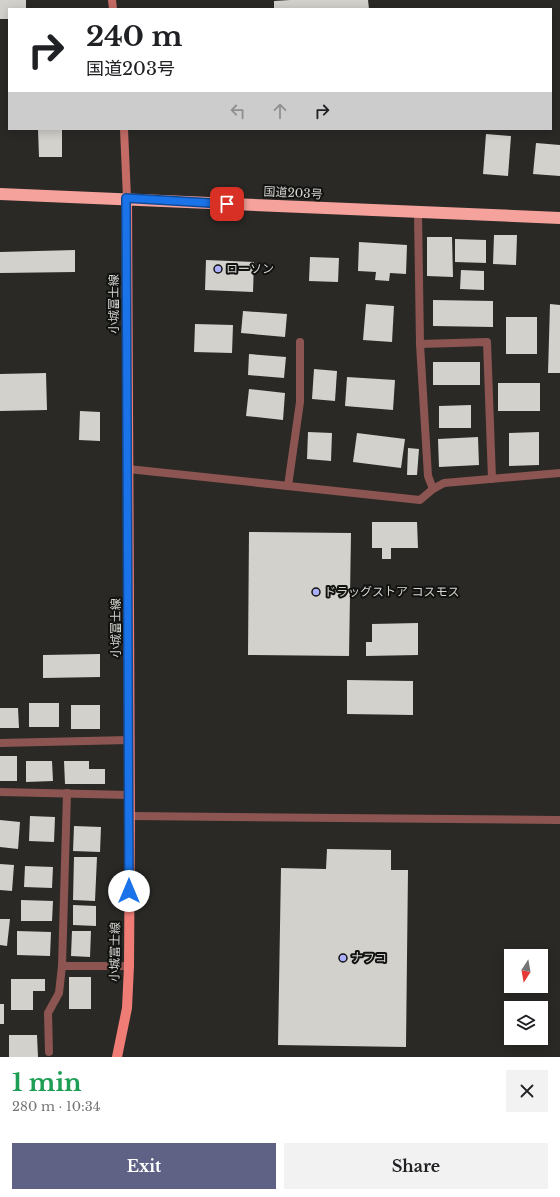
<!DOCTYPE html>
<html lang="en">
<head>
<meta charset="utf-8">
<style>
	:root { --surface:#fff; --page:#f2f2f2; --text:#202124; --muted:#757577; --accent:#5f6185 }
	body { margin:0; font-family:"Libre Baskerville","Noto Sans JP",serif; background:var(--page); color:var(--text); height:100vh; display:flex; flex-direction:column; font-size:15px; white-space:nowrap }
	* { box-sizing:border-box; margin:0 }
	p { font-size:13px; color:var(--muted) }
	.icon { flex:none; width:22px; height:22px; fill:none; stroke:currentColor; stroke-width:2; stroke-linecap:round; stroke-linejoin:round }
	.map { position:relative; height:1057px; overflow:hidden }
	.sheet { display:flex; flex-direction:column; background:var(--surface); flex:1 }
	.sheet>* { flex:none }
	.top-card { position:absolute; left:8px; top:8px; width:544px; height:122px; border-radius:0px; box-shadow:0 2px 10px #0003; background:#fff; color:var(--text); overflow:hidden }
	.needle { width:26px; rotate:191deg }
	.controls { position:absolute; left:504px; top:949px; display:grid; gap:8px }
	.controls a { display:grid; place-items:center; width:44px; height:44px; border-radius:0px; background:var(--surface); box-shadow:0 2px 10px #0003; font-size:20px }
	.pin { position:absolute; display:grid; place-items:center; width:34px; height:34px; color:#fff; margin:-17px; border-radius:8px; box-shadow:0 2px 6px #0006 }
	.me { position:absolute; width:44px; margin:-22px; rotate:0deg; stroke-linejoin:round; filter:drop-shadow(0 0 3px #0008) }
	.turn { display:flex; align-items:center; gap:14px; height:84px; padding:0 12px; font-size:18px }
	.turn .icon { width:52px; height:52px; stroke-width:2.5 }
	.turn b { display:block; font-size:28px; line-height:34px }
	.lanes { display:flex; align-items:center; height:38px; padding:0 12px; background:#0003; justify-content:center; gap:20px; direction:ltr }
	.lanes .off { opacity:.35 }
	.round { display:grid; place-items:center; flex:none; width:42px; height:42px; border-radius:0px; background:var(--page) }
	.head { display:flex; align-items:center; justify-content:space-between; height:68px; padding:0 12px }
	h1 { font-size:24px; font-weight:700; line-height:30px; color:#1e9e55 }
	.cta { display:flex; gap:8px; margin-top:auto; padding:8px 12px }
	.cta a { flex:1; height:46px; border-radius:0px; background:var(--accent); color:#fff; font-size:16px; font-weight:700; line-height:46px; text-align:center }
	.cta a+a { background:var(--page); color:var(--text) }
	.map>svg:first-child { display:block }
	.building { fill:#d2d1cc }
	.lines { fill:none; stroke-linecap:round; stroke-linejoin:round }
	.street { stroke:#8d5551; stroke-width:8 }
	.secondary { stroke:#c56b66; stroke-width:8 }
	.primary { stroke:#f07c76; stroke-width:10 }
	.highway { stroke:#f6a29c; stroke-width:12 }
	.route-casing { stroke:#114b97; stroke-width:10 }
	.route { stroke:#1a73e8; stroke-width:7 }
	.poi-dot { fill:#acaffb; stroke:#121210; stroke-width:1.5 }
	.labels { text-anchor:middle; stroke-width:4; stroke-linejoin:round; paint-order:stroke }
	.street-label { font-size:12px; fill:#d3d3d0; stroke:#121210 }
	.poi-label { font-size:12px; fill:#d3d3d0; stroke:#121210; text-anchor:start }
</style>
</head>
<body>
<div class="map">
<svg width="560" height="1057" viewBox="0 0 560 1057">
	<rect width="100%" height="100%" fill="#2a2926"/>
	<g class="building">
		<path d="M0,0H26V9H9V19H0Z"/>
		<path d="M290,0H368L369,9H274V1Z"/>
		<path d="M38,129H62V157H39Z"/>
		<path d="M486,134L511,136L508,176L483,174Z"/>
		<path d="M536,143L560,145V176L533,174Z"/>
		<path d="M494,235H517L516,265L493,264Z"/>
		<path d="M427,237H452L453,277L427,276Z"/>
		<path d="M455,239L486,240V263L455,262Z"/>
		<path d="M359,242L407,245L406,274L390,273L389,281L375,280L376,272L358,271Z"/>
		<path d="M75,250V272L0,273V252Z"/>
		<path d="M310,257L339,258L338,282L309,281Z"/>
		<path d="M206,260L254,262L253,292L205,290Z"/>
		<path d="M461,270L484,271V290L460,289Z"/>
		<path d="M433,300L493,301V327L433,326Z"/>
		<path d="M366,304L394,306L392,342L363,340Z"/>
		<path d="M550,304L560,305V373H548Z"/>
		<path d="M243,311L287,314L285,337L241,333Z"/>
		<rect x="506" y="317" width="31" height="37"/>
		<path d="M195,324L233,325L232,353L194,352Z"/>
		<path d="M249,354L286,357L284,378L248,375Z"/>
		<rect x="433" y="362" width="47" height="23"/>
		<path d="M314,369L337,371L335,401L312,399Z"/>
		<path d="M46,373L47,410L0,411V374Z"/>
		<path d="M347,377L395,380L393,410L345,406Z"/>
		<rect x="498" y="383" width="42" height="28"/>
		<path d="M249,389L285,393L283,420L246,416Z"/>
		<path d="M471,405V428H439V406Z"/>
		<path d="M80,411L100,412V441L79,440Z"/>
		<path d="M308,432L332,433L331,461L307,459Z"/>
		<path d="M539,432V465L509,466V433Z"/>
		<path d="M357,433L405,439L401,468L353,462Z"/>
		<path d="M478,437L479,465L439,467L438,439Z"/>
		<path d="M408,448L419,449L417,475H407Z"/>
		<path d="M372,522H417L418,548H391V559H382V548H372Z"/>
		<path d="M249,532L351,533L349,656L248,655Z"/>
		<path d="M418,623V655L366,656V642H372V624Z"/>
		<path d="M100,654V677L43,678V655Z"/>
		<path d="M347,680L413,681V715L347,714Z"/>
		<rect x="29" y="703" width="30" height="24"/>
		<rect x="71" y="705" width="29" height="24"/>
		<path d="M0,708H18L19,728H0Z"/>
		<rect x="0" y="756" width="17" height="25"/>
		<path d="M26,761H52L53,781L26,782Z"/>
		<path d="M64,761H89V769H105V784H65Z"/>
		<path d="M30,816L55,817L54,842L29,841Z"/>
		<path d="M0,820L20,822L18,849L0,847Z"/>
		<path d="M74,826L101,827L100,852L73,851Z"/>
		<path d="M327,849L391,850V870H408L406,1047L278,1045L281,868L326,869Z"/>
		<path d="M74,857H97L95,901L73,900Z"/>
		<path d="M0,864L14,865L12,891L0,890Z"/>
		<path d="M25,866L53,867L52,888L24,887Z"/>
		<path d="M21,900L53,901L52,921H21Z"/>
		<path d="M73,905L96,906V926L73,925Z"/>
		<path d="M0,919H10L7,946L0,945Z"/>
		<path d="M17,931L51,932L50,956L17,955Z"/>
		<path d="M72,931H91L90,957L71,956Z"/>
		<rect x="69" y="977" width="22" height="32"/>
		<path d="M11,979H45V991H33V1010H11Z"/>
		<rect x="0" y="1004" width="4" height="20"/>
		<path d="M9,1035H37L38,1057H9Z"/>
	</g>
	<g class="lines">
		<g class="street">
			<path d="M418,213L420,344L428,476L433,489"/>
			<path d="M420,344L487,342L492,479"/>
			<path d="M128,469L420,500L433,489L444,483L560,473"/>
			<path d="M288,486L300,402V342"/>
			<path d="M0,743L129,740"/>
			<path d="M0,792L129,795"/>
			<path d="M130,816L560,820"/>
			<path d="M62,966H129"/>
			<path d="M49,1052L48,1013L59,993L62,966L67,793"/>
		</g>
		<g class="secondary">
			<path d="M112,0L113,9"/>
			<path d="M124,129L127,198"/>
		</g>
		<path class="primary" d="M117,1057L127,1008L129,966L130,816L127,198"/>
		<path class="highway" d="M0,194L560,218"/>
	</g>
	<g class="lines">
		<defs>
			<path id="route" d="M129,891L126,198L227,204"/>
		</defs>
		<use href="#route" class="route-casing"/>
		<use href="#route" class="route"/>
	</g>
	<g class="poi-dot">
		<circle cx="218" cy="269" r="4"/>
		<circle cx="316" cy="592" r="4"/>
		<circle cx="343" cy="958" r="4"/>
	</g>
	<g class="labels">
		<g class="street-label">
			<text transform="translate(293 193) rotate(3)" y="4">国道203号</text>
			<text transform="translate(114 304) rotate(-90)" y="4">小城富士線</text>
			<text transform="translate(116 628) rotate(-90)" y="4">小城富士線</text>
			<text transform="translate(115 952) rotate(-89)" y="4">小城富士線</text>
		</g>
		<g class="poi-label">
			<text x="226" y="273">ローソン</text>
			<text x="324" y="596">ドラッグストア コスモス</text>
			<text x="351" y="962">ナフコ</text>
		</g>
	</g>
</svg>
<div class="controls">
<a><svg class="needle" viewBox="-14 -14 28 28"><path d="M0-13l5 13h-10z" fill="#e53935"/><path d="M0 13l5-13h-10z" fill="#757577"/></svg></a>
<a><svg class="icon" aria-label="layers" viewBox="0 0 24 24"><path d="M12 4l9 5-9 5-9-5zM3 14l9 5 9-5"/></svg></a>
</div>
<div class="pin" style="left:227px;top:204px;background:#d93025"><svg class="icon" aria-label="arrive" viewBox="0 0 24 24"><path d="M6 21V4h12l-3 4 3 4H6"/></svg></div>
<svg class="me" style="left:129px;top:891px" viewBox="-20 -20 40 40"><circle r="19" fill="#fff"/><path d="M0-13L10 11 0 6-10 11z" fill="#1a73e8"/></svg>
<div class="top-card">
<div class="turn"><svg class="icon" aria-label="right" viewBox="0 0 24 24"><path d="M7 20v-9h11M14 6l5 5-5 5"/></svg><div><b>240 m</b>国道203号</div></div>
<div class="lanes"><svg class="icon off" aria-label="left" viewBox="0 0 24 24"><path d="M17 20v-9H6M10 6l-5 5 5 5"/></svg><svg class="icon off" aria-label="ahead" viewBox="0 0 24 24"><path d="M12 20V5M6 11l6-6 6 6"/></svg><svg class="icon" aria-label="right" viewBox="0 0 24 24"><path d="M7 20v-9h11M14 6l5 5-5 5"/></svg></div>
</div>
</div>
<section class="sheet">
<div class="head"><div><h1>1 min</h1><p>280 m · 10:34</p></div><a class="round"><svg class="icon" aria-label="close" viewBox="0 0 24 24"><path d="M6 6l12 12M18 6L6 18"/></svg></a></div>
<div class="cta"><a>Exit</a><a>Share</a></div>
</section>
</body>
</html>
